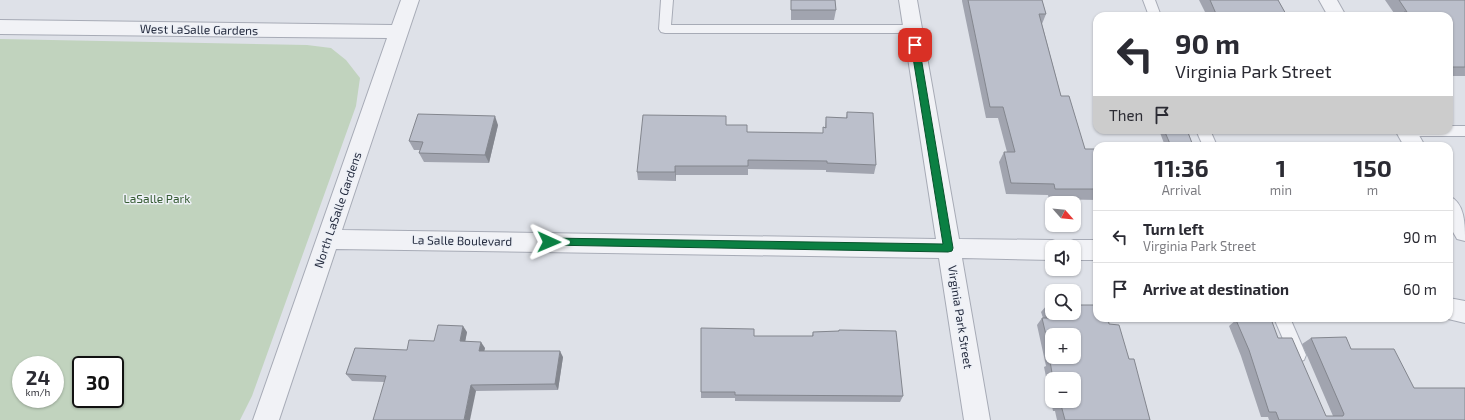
<!DOCTYPE html>
<html lang="en">
<head>
<meta charset="utf-8">
<style>
	:root { --surface:#fff; --page:#f7f7f7; --text:#2b2b33; --muted:#7c7c81; --line:#e1e1e2 }
	body { margin:0; font-family:"Exo 2",sans-serif; background:var(--page); color:var(--text); height:100vh; display:flex; flex-direction:column; font-size:15px; white-space:nowrap }
	* { box-sizing:border-box; margin:0 }
	p { font-size:13px; color:var(--muted) }
	.icon { flex:none; width:22px; height:22px; fill:none; stroke:currentColor; stroke-width:2; stroke-linecap:round; stroke-linejoin:round }
	.map { position:relative; flex:1; overflow:hidden }
	.details { position:absolute; left:1093px; top:142px; width:360px; height:180px; display:flex; flex-direction:column; background:var(--surface); border-radius:12px; box-shadow:0 1px 3px #0004 }
	.details>* { flex:none }
	.top-card { position:absolute; left:1093px; top:12px; width:360px; height:122px; border-radius:12px; box-shadow:0 1px 3px #0004; background:#fff; color:var(--text); overflow:hidden }
	.needle { width:26px; rotate:117deg }
	.fabs { position:absolute; left:1045px; top:196px; display:grid; gap:8px }
	.fabs a { display:grid; place-items:center; width:36px; height:36px; border-radius:8px; background:var(--surface); box-shadow:0 1px 3px #0004; font-size:20px }
	.speed { position:absolute; left:12px; top:356px; display:flex; gap:8px; font-size:20px; font-weight:700; text-align:center }
	.speed>* { display:grid; place-content:center; width:52px; height:52px; border-radius:50%; background:var(--surface); box-shadow:0 1px 3px #0004; line-height:1 }
	.speed small { font-size:10px; font-weight:400 }
	.speed .limit { border:2px solid #111; border-radius:6px; background:#fff; color:#111 }
	.pin { position:absolute; display:grid; place-items:center; width:34px; height:34px; color:#fff; margin:-17px; border-radius:8px; box-shadow:0 2px 6px #0006 }
	.me { position:absolute; width:44px; margin:-22px; rotate:91deg; stroke-linejoin:round; filter:drop-shadow(0 0 3px #0008) }
	.turn { display:flex; align-items:center; gap:14px; height:84px; padding:0 16px; font-size:18px }
	.turn .icon { width:52px; height:52px; stroke-width:2.5 }
	.turn b { display:block; font-size:28px; line-height:34px }
	.then { display:flex; align-items:center; height:38px; padding:0 16px; background:#0003; gap:8px; font-size:15px }
	.eta { display:flex; justify-content:space-evenly; align-items:center; height:68px; text-align:center }
	.eta b { font-size:24px; font-weight:700; line-height:28px }
	ul { padding:0; list-style:none }
	li { display:flex; align-items:center; gap:12px; height:52px; padding:0 16px; border-top:1px solid var(--line) }
	li div { flex:1 }
	li b { display:block; font-size:15px }
	li em { font-style:normal }
	.map>svg:first-child { display:block }
	.green { fill:#c1d3be; fill-rule:evenodd }
	.lines { fill:none; stroke-linecap:round; stroke-linejoin:round }
	.service-casing { stroke:#a7abb6; stroke-width:2 }
	.minor-casing { stroke:#a7abb6; stroke-width:2 }
	.service { fill:#f1f2f6; fill-rule:evenodd }
	.minor { fill:#f1f2f6; fill-rule:evenodd }
	.wall { fill:#a1a4af; fill-rule:evenodd }
	.shaded-wall { fill:#83868e }
	.building { fill:#bbbfcb; stroke:#83868e; fill-rule:evenodd }
	.route { fill:#0b8043; stroke:#07532c }
	.labels { text-anchor:middle; stroke-width:3; stroke-linejoin:round; paint-order:stroke }
	.street-label { font-size:12px; fill:#262d40; stroke:#edf0f6 }
	.park-label { font-size:12px; fill:#365c33; stroke:#edf0f6 }
</style>
</head>
<body>
<div class="map">
<svg width="1465" height="420" viewBox="0 0 1465 420">
	<rect width="100%" height="100%" fill="#dee1e8"/>
	<path class="green" d="M0,39L307,45L331,48L346,60L360,78L356,106L252,396L240,420H0ZM21,365H55V399H21ZM81,365H115V399H81Z"/>
	<g class="lines">
		<defs>
			<g id="service">
				<path d="M661,0H673L671,25H913L917,26L919,29L917,32L913,33H665L661,32L659,29Z"/>
				<path d="M1143,0H1155L1161,16H1149Z"/>
				<path d="M1449,126H1465V136H1406L1401,135L1399,131L1449,130Z"/>
				<path d="M1196,130H1210L1217,146H1203Z"/>
				<path d="M1274,318H1290L1306,355L1304,360L1298,362L1292,360Z"/>
			</g>
			<g id="minor">
				<path d="M401,0H419L342,230L936,239L899,0H917L959,239L1052,240L1060,243L1062,247H1052V260L962,258L990,420H964L939,258L336,249L279,420H253L387,38L0,34V20L392,25Z"/>
				<path d="M1319,0H1337L1346,16H1328Z"/>
				<path d="M1395,130H1416L1425,146H1404Z"/>
				<path d="M1449,196C1465,203 1465,224 1465,241L1457,239L1449,225Z"/>
				<path d="M1074,240H1097V260H1074V247H1064L1066,243Z"/>
				<path d="M1449,298L1465,301V323L1444,318H1449Z"/>
			</g>
		</defs>
		<use href="#service" class="service-casing"/>
		<use href="#minor" class="minor-casing"/>
		<use href="#service" class="service"/>
		<use href="#minor" class="minor"/>
	</g>
	<g class="wall">
		<path d="M791,0H835L836,10L834,20H791Z"/>
		<path d="M962,0H1042L1046,14L1042,24L1061,96L1085,149H1097V200L1049,199L1048,195L1006,194L999,162L1004,152H1007L998,118H986L962,1Z"/>
		<path d="M1199,0H1278L1287,16H1207Z"/>
		<path d="M1385,0H1465V76H1449V16H1396Z"/>
		<path d="M847,112L876,165L874,174L826,172V170L748,169V175H676V181L638,180L637,172L726,125L747,132L823,133V127L825,128L826,117L846,118Z"/>
		<path d="M498,125L489,163L424,162L419,153L420,150H414L409,141Z"/>
		<path d="M1159,130H1187L1192,143L1198,146H1165Z"/>
		<path d="M1047,305L1109,324L1129,359L1150,420H1057L1055,411H1053L1044,367L1046,366L1037,325L1042,318H1043L1041,312ZM1052,379H1074V401H1052Z"/>
		<path d="M1236,320L1278,338L1326,416H1333L1302,344L1311,338L1351,349L1465,420H1269L1268,417H1261L1241,356L1229,326Z"/>
		<path d="M839,330L903,396L900,402L735,401V398H701V392L754,336H812L813,332L838,331Z"/>
		<path d="M467,332L465,341L485,348L484,351L563,357L558,390L476,391L384,382L352,381L346,374L407,350L434,341Z"/>
	</g>
	<g class="shaded-wall">
		<path d="M495,116L498,125L489,163L485,155Z"/>
		<path d="M675,166L676,175V181L675,172Z"/>
		<path d="M463,326L467,332L464,348L460,341Z"/>
		<path d="M481,342L485,348L483,357L479,351Z"/>
		<path d="M560,351L563,357L558,390L555,384Z"/>
		<path d="M471,385L476,391L470,420H464Z"/>
	</g>
	<g class="building">
		<path d="M791,0H835L836,10H791Z"/>
		<path d="M968,0H1042L1046,14H1039L1061,96H1069L1085,149H1097V189H1055L1054,184L1011,183L1004,152H1015L1003,107H990Z"/>
		<path d="M1210,0H1278L1287,16H1217Z"/>
		<path d="M1399,0H1465V67H1449V16H1406L1404,12H1407Z"/>
		<path d="M847,112L873,113L876,165L827,163V161L748,160V166H675V172H637L643,115L726,116V125H747V132L823,133V127L826,128V117L847,118Z"/>
		<path d="M418,114L495,116L485,155L419,153L423,142L409,141Z"/>
		<path d="M1164,130H1187L1192,143H1197L1198,146H1171Z"/>
		<path d="M1047,305H1052V313H1074V305H1097V318H1108L1109,324L1119,325L1129,359H1134L1150,420H1065L1061,405H1058V401H1074V379H1053L1050,361H1052L1042,318H1049ZM1052,335H1074V357H1052Z"/>
		<path d="M1271,319L1278,338H1292L1326,416H1343L1344,414L1311,338L1346,337L1351,349H1394L1414,388H1465V420H1279L1276,412H1269L1249,350L1236,320Z"/>
		<path d="M438,325L463,326L460,341L481,342L479,351H560L555,384L471,385L464,420H373L386,376L346,374L355,348L407,350L409,340L434,341Z"/>
		<path d="M701,328L754,329V336H813V332L839,331V330L896,331L903,396L735,395V392H701Z"/>
	</g>
	<path class="route" d="M915,42L919,45L953,248L952,251L948,252L546,245L544,242L546,239L549,238L943,244L911,45Z"/>
	<g class="labels">
		<g class="street-label">
			<text transform="translate(199 30) rotate(1)" y="4">West LaSalle Gardens</text>
			<text transform="translate(338 210) rotate(-71)" y="4">North LaSalle Gardens</text>
			<text transform="translate(462 241) rotate(1)" y="4">La Salle Boulevard</text>
			<text transform="translate(960 317) rotate(81)" y="4">Virginia Park Street</text>
		</g>
		<g class="park-label">
			<text x="157" y="203">LaSalle Park</text>
		</g>
	</g>
</svg>
<div class="fabs">
<a><svg class="needle" viewBox="-14 -14 28 28"><path d="M0-13l5 13h-10z" fill="#e53935"/><path d="M0 13l5-13h-10z" fill="#7c7c81"/></svg></a>
<a><svg class="icon" aria-label="sound" viewBox="0 0 24 24"><path d="M4 9h4l5-4v14l-5-4H4zM17 9q2 3 0 6"/></svg></a>
<a><svg class="icon" aria-label="search" viewBox="0 0 24 24"><circle cx="10" cy="10" r="6"/><path d="M15 15l6 6"/></svg></a>
<a>+</a>
<a>−</a>
</div>
<div class="speed"><div>24<small>km/h</small></div><div class="limit">30</div></div>
<div class="pin" style="left:915px;top:45px;background:#d93025"><svg class="icon" aria-label="arrive" viewBox="0 0 24 24"><path d="M6 21V4h12l-3 4 3 4H6"/></svg></div>
<svg class="me" style="left:549px;top:242px" viewBox="-20 -20 40 40"><path d="M0-17L14 15 0 8-14 15z" fill="#0b8043" stroke="#fff" stroke-width="4"/></svg>
<div class="top-card">
<div class="turn"><svg class="icon" aria-label="left" viewBox="0 0 24 24"><path d="M17 20v-9H6M10 6l-5 5 5 5"/></svg><div><b>90 m</b>Virginia Park Street</div></div>
<div class="then">Then<svg class="icon" aria-label="arrive" viewBox="0 0 24 24"><path d="M6 21V4h12l-3 4 3 4H6"/></svg></div>
</div>
<section class="details">
<div class="eta">
<div><b>11:36</b><p>Arrival</p></div>
<div><b>1</b><p>min</p></div>
<div><b>150</b><p>m</p></div>
</div>
<ul>
<li><svg class="icon" aria-label="left" viewBox="0 0 24 24"><path d="M17 20v-9H6M10 6l-5 5 5 5"/></svg><div><b>Turn left</b><p>Virginia Park Street</p></div><em>90 m</em></li>
<li><svg class="icon" aria-label="arrive" viewBox="0 0 24 24"><path d="M6 21V4h12l-3 4 3 4H6"/></svg><div><b>Arrive at destination</b></div><em>60 m</em></li>
</ul>
</section>
</div>
</body>
</html>
